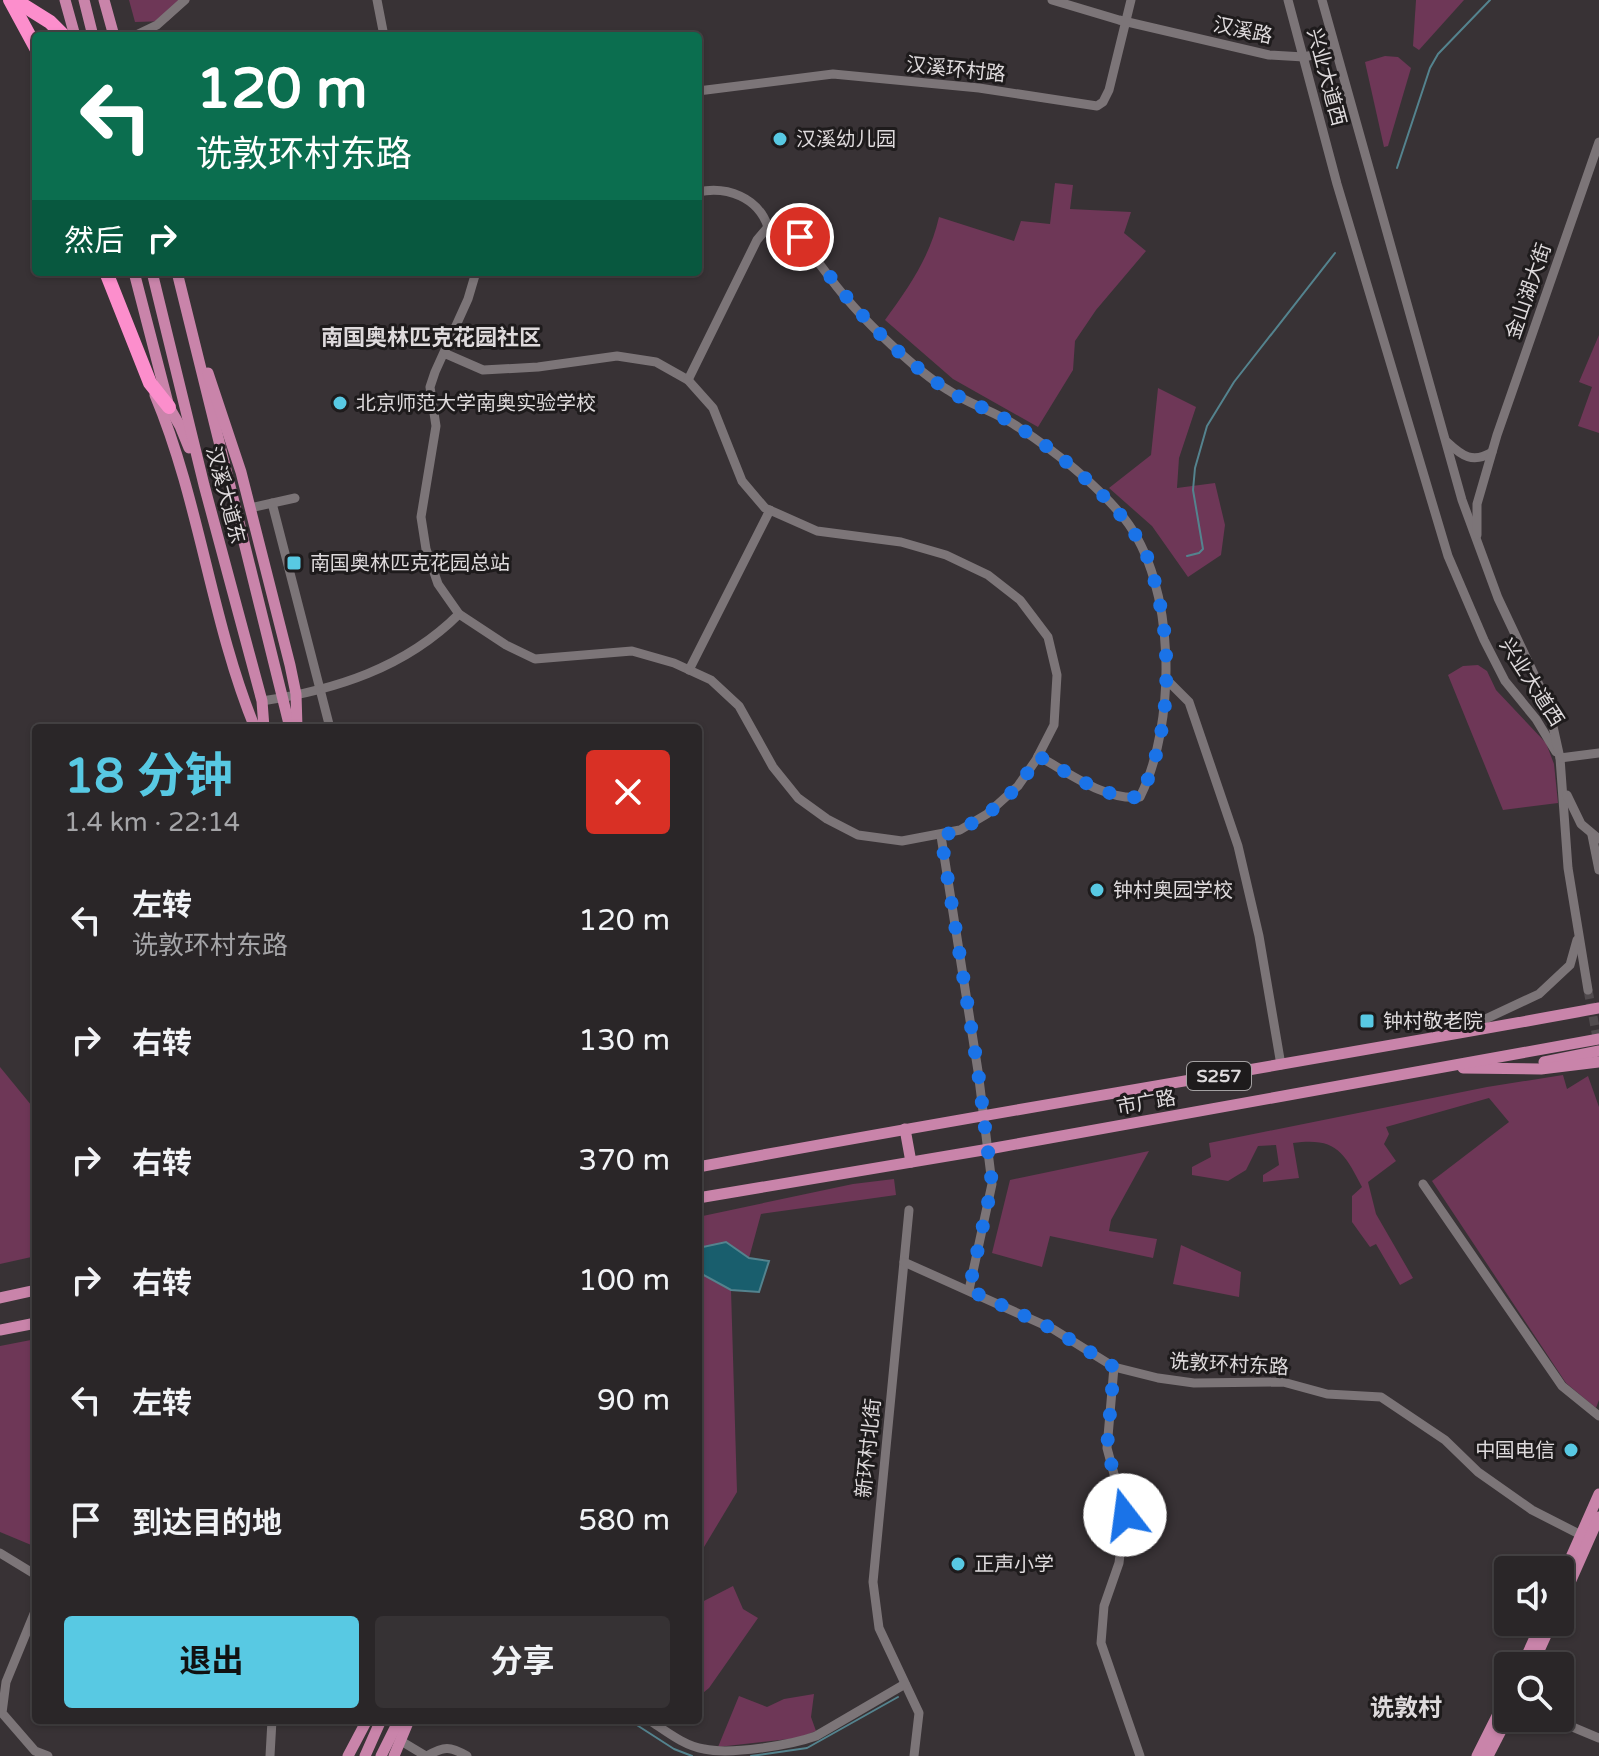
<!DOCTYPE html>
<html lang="zh">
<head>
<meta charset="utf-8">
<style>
	:root { --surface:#2a2628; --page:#363234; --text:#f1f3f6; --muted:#a5a5a8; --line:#464345; --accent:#58c9e3 }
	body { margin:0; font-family:"Varela Round","Noto Sans SC",sans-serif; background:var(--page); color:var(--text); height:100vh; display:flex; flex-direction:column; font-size:30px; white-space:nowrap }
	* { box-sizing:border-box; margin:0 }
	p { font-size:26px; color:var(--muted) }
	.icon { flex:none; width:44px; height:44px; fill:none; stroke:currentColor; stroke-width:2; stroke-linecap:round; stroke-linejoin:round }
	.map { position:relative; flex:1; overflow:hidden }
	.details { position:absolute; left:32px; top:724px; width:670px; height:1000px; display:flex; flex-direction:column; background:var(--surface); border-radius:8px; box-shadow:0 2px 6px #0004,0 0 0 2px var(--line) }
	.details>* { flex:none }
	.guide { position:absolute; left:32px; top:32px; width:670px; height:244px; border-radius:8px; box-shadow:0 2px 6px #0004,0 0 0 2px var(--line); background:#0b6e4f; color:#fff; overflow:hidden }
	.buttons { position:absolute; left:1494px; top:1556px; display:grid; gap:16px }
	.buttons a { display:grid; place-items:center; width:80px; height:80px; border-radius:8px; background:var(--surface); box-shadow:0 2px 6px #0004,0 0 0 2px var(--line); font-size:40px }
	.pin { position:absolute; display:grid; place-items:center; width:68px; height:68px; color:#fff; margin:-34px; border:4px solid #fff; border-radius:50%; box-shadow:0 2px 8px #0007 }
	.me { position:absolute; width:88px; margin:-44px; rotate:345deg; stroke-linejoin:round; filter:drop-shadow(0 0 6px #0008) }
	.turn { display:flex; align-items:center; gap:28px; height:168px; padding:0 32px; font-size:36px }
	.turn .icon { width:104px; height:104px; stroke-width:2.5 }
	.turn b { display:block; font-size:56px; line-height:68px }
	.then { display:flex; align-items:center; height:76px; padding:0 32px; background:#0003; gap:16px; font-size:30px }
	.round { display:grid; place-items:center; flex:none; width:84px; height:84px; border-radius:8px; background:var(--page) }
	.overview { display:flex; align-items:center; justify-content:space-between; height:136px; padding:0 32px }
	h1 { font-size:48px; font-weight:700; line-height:60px; color:var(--accent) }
	.button { display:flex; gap:16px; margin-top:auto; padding:16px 32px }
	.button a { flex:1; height:92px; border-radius:8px; background:var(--accent); color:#111; font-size:32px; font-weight:700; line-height:92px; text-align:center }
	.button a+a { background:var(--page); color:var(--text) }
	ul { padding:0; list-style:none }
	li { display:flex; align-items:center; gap:24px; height:120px; padding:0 32px }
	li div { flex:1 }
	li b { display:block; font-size:30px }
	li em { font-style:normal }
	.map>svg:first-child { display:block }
	.green { fill:#6e3757 }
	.water { fill:#195e6d; stroke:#54838e; stroke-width:2 }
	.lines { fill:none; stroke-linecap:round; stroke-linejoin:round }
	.stream { stroke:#54838e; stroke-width:2 }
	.minor-tunnel { stroke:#514b4e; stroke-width:9; stroke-dasharray:9 4.5; stroke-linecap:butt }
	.minor { stroke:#7c7578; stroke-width:9 }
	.major { stroke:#c984aa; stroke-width:11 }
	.highway { stroke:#fc8ecc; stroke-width:14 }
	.route { stroke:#1a73e8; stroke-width:14; stroke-dasharray:0 25.2 }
	.poi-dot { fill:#58c9e3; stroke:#1e1b1c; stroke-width:3 }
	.labels { text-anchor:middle; stroke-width:6; stroke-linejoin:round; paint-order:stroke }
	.shield { fill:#1e1b1c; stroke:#a4a1a2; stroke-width:2 }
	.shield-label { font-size:18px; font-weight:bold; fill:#dedadc }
	.street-label { font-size:20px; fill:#dedadc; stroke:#1e1b1c }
	.poi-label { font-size:20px; fill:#dedadc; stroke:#1e1b1c; text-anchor:start }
	.neighbourhood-label { font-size:22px; font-weight:bold; fill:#dedadc; stroke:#1e1b1c }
	.quarter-label { font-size:24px; font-weight:bold; fill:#dedadc; stroke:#1e1b1c }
</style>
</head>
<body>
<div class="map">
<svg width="1599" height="1756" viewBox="0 0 1599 1756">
	<rect width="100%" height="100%" fill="#383235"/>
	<g class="green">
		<path d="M129,0H190L168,21L135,22Z"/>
		<path d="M1416,0H1464L1419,50L1413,46Z"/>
		<path d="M1385,56L1398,57L1411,68L1388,146L1384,147L1365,62Z"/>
		<path d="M1055,183L1073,185L1070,209L1131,212L1124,233L1146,251L1096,310L1075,341L1073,370L1038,427L953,379L885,320C909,287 930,257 939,217L1014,241L1021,221L1050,224Z"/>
		<path d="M1599,335V433L1578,426L1592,387L1579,382Z"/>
		<path d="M1158,388L1196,407L1179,458L1177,488L1215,483L1225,525L1221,555L1188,577L1152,526L1109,488L1151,455Z"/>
		<path d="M1478,665L1487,671L1496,690L1546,743L1554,764L1558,803L1503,810L1448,675L1463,666Z"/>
		<path d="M0,1067L36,1111V1256L0,1264Z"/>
		<path d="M1563,1075L1567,1089L1588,1076L1599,1107V1400L1596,1408L1566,1383L1432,1181L1509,1122L1489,1098L1386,1127L1389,1134L1384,1144L1396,1161L1368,1182L1376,1214L1413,1278L1400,1285L1376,1244L1370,1247L1352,1222V1196L1362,1187C1344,1152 1336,1137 1293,1143L1299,1178L1263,1182V1175L1279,1165L1276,1145L1258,1146L1246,1170L1228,1181L1192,1175V1167L1211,1157L1209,1143L1487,1087Z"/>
		<path d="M1149,1151L1111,1220L1109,1231L1157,1239L1153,1258L1050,1236L1042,1267L992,1253L1010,1180Z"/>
		<path d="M894,1179L896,1195L761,1214L749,1258L726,1243L698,1248V1217L853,1184Z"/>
		<path d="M1181,1245L1241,1272L1239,1297L1173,1284Z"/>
		<path d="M698,1272L731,1290L737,1492L698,1557Z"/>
		<path d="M36,1339V1547L0,1532V1346Z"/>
		<path d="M733,1586L743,1609L758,1618L709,1688L698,1697V1604Z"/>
		<path d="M814,1694L811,1717L816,1731L798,1738L718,1747L739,1696L767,1707L784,1699Z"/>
	</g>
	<path class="water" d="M726,1242L749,1258L769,1261L759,1292L731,1290L698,1272V1248Z"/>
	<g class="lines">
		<g class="stream">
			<path d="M1397,168L1430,68L1438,54L1490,0"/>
			<path d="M1187,556L1199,553L1203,549L1193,490L1195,468L1207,426L1234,382L1335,253"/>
			<path d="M629,1720L674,1749L692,1756"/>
			<path d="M751,1756L807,1748L898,1697"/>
		</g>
		<path class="minor-tunnel" d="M1588,990L1598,1043"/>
		<g class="minor">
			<path d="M377,0L384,36"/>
			<path d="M1052,0L1119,20L1269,55L1304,57L1335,50"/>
			<path d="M1288,0L1337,184L1448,556L1484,640L1505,681L1536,719L1556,752"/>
			<path d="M1322,0L1462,500L1498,598L1548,704L1560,758L1568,868L1588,990"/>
			<path d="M134,36L157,25L185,0"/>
			<path d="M698,91L833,74L979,88L1097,106L1103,102L1109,90L1131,0"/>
			<path d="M698,192C727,186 758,197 768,227"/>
			<path d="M444,353L483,370L538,367L617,356L656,362L688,380L713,408L742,481L765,508L817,531L901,542L946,555L988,575L1020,600L1048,637L1057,675L1054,725L1036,760L1018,786L987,814L960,830L902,841L858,835L827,819L798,798L773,767L739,706L711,680L674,663L632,651L535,659L506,645L459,614L438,584L426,549L421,517L436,426L430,387L435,372L468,299L476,272"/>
			<path d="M688,380L757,240L768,227L781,224C805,241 819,264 837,287C860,316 886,341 914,365C925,374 936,383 948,390C970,405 997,412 1018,427C1056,452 1095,483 1124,518C1177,585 1177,723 1140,797C1105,801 1068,772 1038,756"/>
			<path d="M1447,442C1462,456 1473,464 1492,452"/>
			<path d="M272,503L330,728"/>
			<path d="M250,508L295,498"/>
			<path d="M1477,535V504L1497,435L1599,142"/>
			<path d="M689,670L770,510"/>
			<path d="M1167,680L1189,702L1238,846L1259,936L1281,1065"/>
			<path d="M262,701C335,690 405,668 459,614"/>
			<path d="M1560,758L1599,753"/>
			<path d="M1567,795L1581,824L1599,839"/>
			<path d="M1592,835L1599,870"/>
			<path d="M941,836L978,1071L992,1184L969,1290"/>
			<path d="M1462,1030L1539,994L1570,965L1577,940"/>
			<path d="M1423,1184L1562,1386L1599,1416"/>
			<path d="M909,1210L873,1582L879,1628L919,1713L914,1756"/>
			<path d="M904,1262L1053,1329L1114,1367L1158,1378L1194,1383L1283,1382L1327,1394L1381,1397L1445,1440L1478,1472L1532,1510L1581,1535"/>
			<path d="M1114,1367L1107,1448L1125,1515L1119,1563L1104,1606L1101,1643L1140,1756"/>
			<path d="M0,1553L36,1575"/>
			<path d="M36,1609L6,1682L2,1713L35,1751L48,1756"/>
			<path d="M1551,1718L1599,1738"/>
			<path d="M649,1720C666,1731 684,1746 704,1749C731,1755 791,1745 816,1736L905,1684"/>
			<path d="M401,1741L426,1756"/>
			<path d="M270,1756L272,1720"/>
			<path d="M427,1756C444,1746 450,1746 467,1756"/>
		</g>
		<g class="major">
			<path d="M65,0L75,36"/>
			<path d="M84,0L93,36"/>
			<path d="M104,0L114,36"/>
			<path d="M134,272L169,407L180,426L189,448"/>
			<path d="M152,272L204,485L262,701L264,728"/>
			<path d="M177,272L290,728"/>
			<path d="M208,373L241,472L290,665L296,694L297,728"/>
			<path d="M155,395C200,502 211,621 255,728"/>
			<path d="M1544,1062L1599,1051"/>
			<path d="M1463,1068L1541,1069L1599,1062"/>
			<path d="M905,1129L911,1162"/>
			<path d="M698,1167C998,1111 1299,1063 1599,1008"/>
			<path d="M698,1198L989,1149L1599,1039"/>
			<path d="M0,1298L36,1290"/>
			<path d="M0,1330L36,1323"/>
			<path d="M1560,1582L1599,1494"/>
			<path d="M1560,1605L1599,1517"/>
			<path d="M1522,1666L1542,1622"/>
			<path d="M1532,1666L1552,1622"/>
			<path d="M348,1756L367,1720"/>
			<path d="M365,1756L381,1720"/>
			<path d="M381,1756L399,1720"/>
			<path d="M394,1756L409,1720"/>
			<path d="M1477,1756L1508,1694"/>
			<path d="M1488,1756L1508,1717"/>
		</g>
		<g class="highway">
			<path d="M10,0L36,48"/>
			<path d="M15,0L50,22L64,36"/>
			<path d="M106,272L150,383L169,407"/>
		</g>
	</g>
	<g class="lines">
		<path class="route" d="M800,237C835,284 871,331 918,368C929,376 940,386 952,393C973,404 997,413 1017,426C1060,453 1130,511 1148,559C1158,589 1165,623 1166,655C1168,703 1162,753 1140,797C1105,800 1068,772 1038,756C1017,794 983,824 941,836L978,1071L992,1184L969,1290L1053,1329L1114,1367L1107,1448L1125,1515"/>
	</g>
	<g class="poi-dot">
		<circle cx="780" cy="139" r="8"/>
		<circle cx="340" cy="403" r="8"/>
		<rect x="286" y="555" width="16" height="16" rx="4"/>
		<circle cx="1097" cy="890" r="8"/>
		<rect x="1359" y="1013" width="16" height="16" rx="4"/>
		<circle cx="1571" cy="1450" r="8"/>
		<circle cx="958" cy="1564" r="8"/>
	</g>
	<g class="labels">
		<rect class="shield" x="1187" y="1062" width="64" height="28" rx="6"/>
		<g class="shield-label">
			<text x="1219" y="1082">S257</text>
		</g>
		<g class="street-label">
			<text transform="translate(1243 30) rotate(12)" y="7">汉溪路</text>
			<text transform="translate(956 69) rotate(6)" y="7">汉溪环村路</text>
			<text transform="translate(1327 77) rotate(75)" y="7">兴业大道西</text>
			<text transform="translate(1528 291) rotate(-71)" y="7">金山湖大街</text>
			<text transform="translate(226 495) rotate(75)" y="7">汉溪大道东</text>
			<text transform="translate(1532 682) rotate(57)" y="7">兴业大道西</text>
			<text transform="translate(1146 1102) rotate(-10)" y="7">市广路</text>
			<text transform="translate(1229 1364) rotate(3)" y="7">诜敦环村东路</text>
			<text transform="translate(868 1448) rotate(-84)" y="7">新环村北街</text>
		</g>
		<g class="poi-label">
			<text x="796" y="146">汉溪幼儿园</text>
			<text x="356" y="410">北京师范大学南奥实验学校</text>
			<text x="310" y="570">南国奥林匹克花园总站</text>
			<text x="1113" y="897">钟村奥园学校</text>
			<text x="1383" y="1028">钟村敬老院</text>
			<text x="1555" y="1457" text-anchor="end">中国电信</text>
			<text x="974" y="1571">正声小学</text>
		</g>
		<g class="neighbourhood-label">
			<text x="431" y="345">南国奥林匹克花园社区</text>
		</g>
		<g class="quarter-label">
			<text x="1406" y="1716">诜敦村</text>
		</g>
	</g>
</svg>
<div class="buttons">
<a><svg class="icon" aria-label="sound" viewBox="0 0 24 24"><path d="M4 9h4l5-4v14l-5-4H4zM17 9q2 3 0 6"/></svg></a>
<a><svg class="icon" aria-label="search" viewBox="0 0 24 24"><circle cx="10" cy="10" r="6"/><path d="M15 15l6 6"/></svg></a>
</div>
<div class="pin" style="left:800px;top:237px;background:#d93025"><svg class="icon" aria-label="arrive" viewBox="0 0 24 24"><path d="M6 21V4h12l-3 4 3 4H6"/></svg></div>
<svg class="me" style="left:1125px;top:1515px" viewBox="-20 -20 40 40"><circle r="19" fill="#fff"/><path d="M0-13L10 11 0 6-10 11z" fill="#1a73e8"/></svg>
<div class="guide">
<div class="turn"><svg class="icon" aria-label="left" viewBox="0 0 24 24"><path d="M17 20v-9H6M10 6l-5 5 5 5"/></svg><div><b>120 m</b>诜敦环村东路</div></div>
<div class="then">然后<svg class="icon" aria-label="right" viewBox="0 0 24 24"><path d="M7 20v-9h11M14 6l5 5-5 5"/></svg></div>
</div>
<section class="details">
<div class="overview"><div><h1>18 分钟</h1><p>1.4 km · 22:14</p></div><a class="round" style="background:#d93025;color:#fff"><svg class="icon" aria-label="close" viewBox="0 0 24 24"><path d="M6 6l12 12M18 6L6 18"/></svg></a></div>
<ul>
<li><svg class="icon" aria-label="left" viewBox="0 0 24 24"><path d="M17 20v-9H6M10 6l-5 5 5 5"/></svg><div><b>左转</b><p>诜敦环村东路</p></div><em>120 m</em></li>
<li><svg class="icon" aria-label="right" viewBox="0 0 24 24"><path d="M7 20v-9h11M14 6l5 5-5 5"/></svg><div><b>右转</b></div><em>130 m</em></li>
<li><svg class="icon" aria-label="right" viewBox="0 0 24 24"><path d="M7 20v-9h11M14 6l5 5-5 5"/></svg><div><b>右转</b></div><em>370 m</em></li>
<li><svg class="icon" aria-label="right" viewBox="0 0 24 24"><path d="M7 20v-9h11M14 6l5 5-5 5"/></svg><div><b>右转</b></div><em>100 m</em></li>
<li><svg class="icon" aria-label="left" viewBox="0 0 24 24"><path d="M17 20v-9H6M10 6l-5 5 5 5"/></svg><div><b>左转</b></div><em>90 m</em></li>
<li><svg class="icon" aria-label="arrive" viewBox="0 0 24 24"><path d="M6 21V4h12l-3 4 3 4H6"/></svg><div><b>到达目的地</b></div><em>580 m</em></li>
</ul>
<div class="button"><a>退出</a><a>分享</a></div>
</section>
</div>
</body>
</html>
